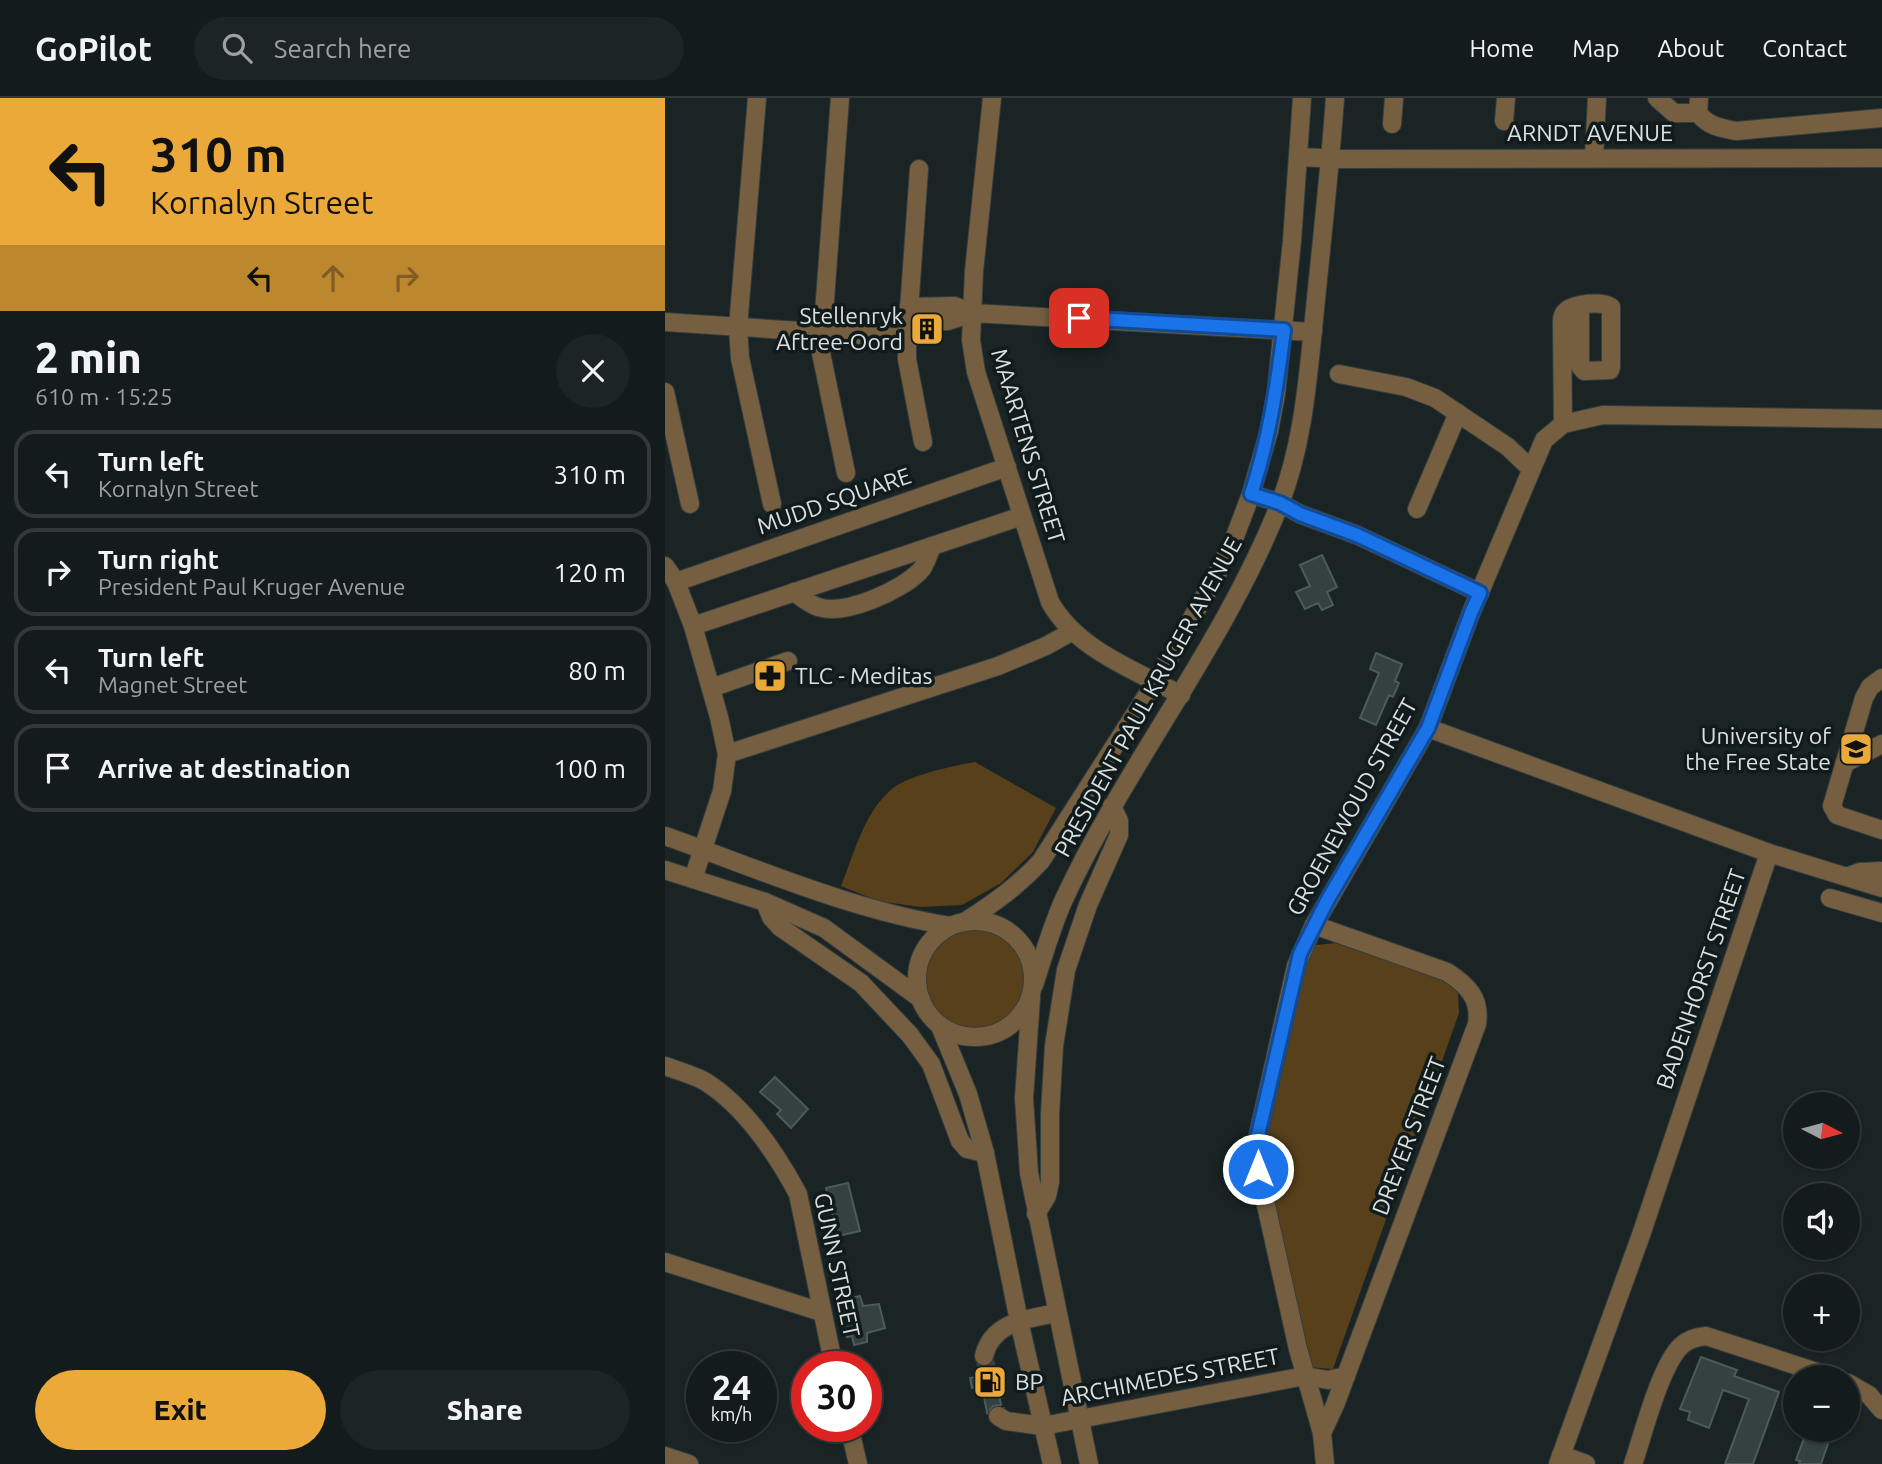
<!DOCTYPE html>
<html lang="en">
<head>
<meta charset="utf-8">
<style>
	:root { --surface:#141b1c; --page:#1d2425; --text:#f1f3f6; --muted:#9da1a3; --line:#33393b; --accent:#eba939 }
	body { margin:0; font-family:Ubuntu,sans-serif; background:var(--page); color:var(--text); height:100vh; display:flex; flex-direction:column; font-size:26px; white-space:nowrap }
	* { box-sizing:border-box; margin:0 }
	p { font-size:23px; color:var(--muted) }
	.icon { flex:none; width:38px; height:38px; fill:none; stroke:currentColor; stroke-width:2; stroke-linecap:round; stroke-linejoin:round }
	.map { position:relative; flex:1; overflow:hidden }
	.sheet { display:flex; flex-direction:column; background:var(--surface); width:665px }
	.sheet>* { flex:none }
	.banner { background:#eba939; color:#111; overflow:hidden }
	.needle { width:46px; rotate:96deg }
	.buttons { position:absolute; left:1118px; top:994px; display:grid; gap:14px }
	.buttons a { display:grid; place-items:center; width:77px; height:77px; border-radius:50%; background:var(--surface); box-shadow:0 2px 5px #0004,0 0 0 2px var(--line); font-size:35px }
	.speed { position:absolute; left:21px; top:1253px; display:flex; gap:14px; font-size:35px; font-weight:700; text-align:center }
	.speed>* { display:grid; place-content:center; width:91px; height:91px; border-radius:50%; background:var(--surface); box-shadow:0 2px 5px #0004,0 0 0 2px var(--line); line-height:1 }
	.speed small { font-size:18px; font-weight:400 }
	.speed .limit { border:10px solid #d22; background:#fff; color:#111 }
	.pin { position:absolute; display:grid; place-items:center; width:60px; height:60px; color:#fff; margin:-30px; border-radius:14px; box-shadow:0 4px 10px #0006 }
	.me { position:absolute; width:77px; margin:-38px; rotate:0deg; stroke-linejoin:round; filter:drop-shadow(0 0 5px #0008) }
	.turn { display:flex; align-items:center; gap:24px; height:147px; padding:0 35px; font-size:32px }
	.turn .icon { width:91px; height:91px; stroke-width:2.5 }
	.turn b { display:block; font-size:49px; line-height:60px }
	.lanes { display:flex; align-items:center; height:66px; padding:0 35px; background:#0003; justify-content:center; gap:35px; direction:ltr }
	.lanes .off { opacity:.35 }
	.round { display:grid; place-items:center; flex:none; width:74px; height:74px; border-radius:37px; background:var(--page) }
	.overview { display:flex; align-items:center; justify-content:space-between; height:119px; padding:0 35px }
	h1 { font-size:42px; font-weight:800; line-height:52px }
	.primary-button { display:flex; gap:14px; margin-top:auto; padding:14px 35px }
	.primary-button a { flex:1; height:80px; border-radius:42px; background:var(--accent); color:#111; font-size:28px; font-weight:800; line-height:80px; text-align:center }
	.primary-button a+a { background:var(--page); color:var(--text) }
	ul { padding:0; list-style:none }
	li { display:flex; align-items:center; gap:21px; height:88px; margin:0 14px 10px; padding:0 21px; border:4px solid var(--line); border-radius:21px }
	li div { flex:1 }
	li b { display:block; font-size:26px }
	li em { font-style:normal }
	header { display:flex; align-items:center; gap:42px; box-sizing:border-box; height:98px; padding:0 35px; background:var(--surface); border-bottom:2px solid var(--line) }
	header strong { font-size:33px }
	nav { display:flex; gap:38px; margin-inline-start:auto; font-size:24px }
	.search { width:490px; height:63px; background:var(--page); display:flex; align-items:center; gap:18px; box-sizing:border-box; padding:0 24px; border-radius:38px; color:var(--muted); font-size:26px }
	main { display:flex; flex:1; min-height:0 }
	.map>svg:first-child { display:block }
	.green { fill:#58401a }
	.building { fill:#354141; stroke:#4e595a; stroke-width:2 }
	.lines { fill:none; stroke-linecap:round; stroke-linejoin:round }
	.minor-tunnel { stroke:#374041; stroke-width:18; stroke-dasharray:18 9; stroke-linecap:butt }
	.minor-casing { stroke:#353e3f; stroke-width:20 }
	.minor { stroke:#755f40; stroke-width:18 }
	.route-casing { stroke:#114b97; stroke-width:18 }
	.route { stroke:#1a73e8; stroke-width:12 }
	.labels { text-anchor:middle; stroke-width:7; stroke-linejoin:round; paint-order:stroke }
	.street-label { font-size:23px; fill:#d9e0e0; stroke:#111b1b }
	.poi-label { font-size:23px; fill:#d9e0e0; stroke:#111b1b; text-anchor:end }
</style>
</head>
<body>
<header>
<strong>GoPilot</strong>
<div class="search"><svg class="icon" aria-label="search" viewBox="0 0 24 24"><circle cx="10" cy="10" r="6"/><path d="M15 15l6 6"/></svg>Search here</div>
<nav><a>Home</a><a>Map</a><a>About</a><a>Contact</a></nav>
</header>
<main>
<section class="sheet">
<div class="banner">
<div class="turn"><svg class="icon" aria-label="left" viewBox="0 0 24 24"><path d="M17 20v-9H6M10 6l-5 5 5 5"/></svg><div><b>310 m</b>Kornalyn Street</div></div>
<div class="lanes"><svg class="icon" aria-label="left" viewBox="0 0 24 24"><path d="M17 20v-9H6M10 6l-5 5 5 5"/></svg><svg class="icon off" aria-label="ahead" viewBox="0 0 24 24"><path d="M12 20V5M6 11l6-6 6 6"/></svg><svg class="icon off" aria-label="right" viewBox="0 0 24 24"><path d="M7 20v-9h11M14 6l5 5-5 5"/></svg></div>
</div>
<div class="overview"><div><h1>2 min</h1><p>610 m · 15:25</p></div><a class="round"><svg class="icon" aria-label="close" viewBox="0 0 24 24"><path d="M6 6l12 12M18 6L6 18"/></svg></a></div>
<ul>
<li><svg class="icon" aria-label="left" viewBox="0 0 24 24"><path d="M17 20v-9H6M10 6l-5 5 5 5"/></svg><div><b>Turn left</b><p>Kornalyn Street</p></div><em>310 m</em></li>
<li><svg class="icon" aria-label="right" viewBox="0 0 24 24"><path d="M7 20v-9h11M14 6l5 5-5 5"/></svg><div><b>Turn right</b><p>President Paul Kruger Avenue</p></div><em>120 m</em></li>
<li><svg class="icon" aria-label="left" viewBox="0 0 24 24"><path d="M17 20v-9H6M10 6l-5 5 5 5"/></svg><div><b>Turn left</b><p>Magnet Street</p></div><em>80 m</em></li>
<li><svg class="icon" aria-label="arrive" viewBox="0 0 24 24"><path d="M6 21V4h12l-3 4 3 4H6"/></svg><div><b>Arrive at destination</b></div><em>100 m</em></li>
</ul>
<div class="primary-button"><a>Exit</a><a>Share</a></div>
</section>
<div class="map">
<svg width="1217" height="1366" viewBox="0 0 1217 1366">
	<rect width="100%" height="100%" fill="#1a2425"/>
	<g class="green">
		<path d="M310,664L391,710L368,754L336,785L297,807L255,809L213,803L176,788C189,756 199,714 227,691C241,678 291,667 310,664Z"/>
		<circle cx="307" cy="881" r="52"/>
		<path d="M670,845L778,882L793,895L794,915L668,1271L642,1269L595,1048L639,866L651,847Z"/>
	</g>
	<g class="building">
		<path d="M657,457L672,489L662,494L668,507L657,512L653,505L640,511L631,494L645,488L635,467Z"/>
		<path d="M711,555L737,566L730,583L734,585L728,599L724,597L711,627L695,620L714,575L705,571Z"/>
		<path d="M110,979L143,1011L126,1030L112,1016L116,1012L95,994Z"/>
		<path d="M183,1085L195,1133L173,1138L161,1090Z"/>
		<path d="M195,1198L198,1208L214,1206L220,1230L202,1235V1244L189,1247L187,1238L182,1239L178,1220L184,1219L181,1201Z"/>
		<path d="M1036,1259L1072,1272L1069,1278L1114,1294L1088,1366H1060L1084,1301L1058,1292L1044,1330L1023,1322L1025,1314L1015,1311Z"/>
		<path d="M328,1265L336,1307L328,1308L322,1315L317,1288L307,1290L305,1280L315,1278L313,1267L320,1269Z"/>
		<path d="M1142,1332L1167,1334L1156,1366H1134L1135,1363L1131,1362Z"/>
	</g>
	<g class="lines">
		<path class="minor-tunnel" d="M319,1258L333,1318"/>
		<defs>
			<g id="minor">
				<path d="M92,0L73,229L75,260L107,406"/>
				<path d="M175,0L156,255L181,375"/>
				<path d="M327,0L309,173L306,242L311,274L385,504C412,552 470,572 516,597"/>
				<path d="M992,0L1009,15H1033"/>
				<path d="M1034,0L1033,15C1043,28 1055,30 1071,33L1217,20"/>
				<path d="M839,23L841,0"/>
				<path d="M727,26L729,0"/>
				<path d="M634,59L676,61L1217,60"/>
				<path d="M929,59L932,0"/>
				<path d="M254,71L242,240V261L258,344"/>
				<path d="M244,209L290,208L307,215L648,234"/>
				<path d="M242,223H283L307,215"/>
				<path d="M0,224L242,240"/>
				<path d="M674,276L741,289L770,300L843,349L865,370"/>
				<path d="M0,294L25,406"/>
				<path d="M898,326L897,230C897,224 896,217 901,213C910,205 937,203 946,209V269L945,272L919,273L915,268V207"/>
				<path d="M586,396L615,405L635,416L692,437L815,495"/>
				<path d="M752,411L793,315"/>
				<path d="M0,468L11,484L28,528L54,619L62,656L57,693L28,781"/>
				<path d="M11,484L342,369"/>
				<path d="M129,494C136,499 144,506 153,509C179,518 236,493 255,473C261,467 263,457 267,448"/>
				<path d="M28,528L357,418"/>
				<path d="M1217,580L1205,589L1199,600L1167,708L1172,717L1217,732"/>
				<path d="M46,590L123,563"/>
				<path d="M763,630L1104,755L1217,790"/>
				<path d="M62,656L333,568L381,548L406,534"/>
				<path d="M1180,665L1217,646"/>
				<path d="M0,738C94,771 186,812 285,828"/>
				<path d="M0,772L100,804L159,830L256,901"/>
				<path d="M1184,778L1195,774L1217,773"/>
				<path d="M1165,800L1217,815"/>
				<path d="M100,804L106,819L115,829L196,885L245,937L266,966L295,1043L302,1051L320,1055"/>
				<circle cx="310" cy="881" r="58"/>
				<path d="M301,823C329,805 353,788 376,763L491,583L551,478L569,441L586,396L604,333L611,296L627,143L637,0"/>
				<path d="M649,827L782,874C802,887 816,900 812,926L670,1307L657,1335"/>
				<path d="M369,887C379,857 387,826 401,797C464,663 559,546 614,408C639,345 643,277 650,211C657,140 665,70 670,0"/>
				<path d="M366,900L359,1000L364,1075L424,1366"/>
				<path d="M275,928L303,996L320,1055L354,1223L387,1366"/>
				<path d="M0,968C13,973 29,977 41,984C80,1009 111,1055 133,1096L169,1269"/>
				<path d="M371,1116L382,1098L385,1084V1016L389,948L401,872L423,807L454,737V723L447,708"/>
				<path d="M0,1164L156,1214"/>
				<path d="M319,1258C327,1224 362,1221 392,1215"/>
				<path d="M1183,1285L1204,1297L1217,1312"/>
				<path d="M333,1318L341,1323L378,1328L640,1278L663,1282L681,1278"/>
				<path d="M184,1328L193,1366"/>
				<path d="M896,1357L921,1366"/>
				<path d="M0,1358L24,1366"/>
				<path d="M660,1366L657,1335L633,1251L593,1071L591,1052L593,1037L631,868L649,827L763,630L806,515L879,342L898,326L938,317L1217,321"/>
				<path d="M893,1366L976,1137L1104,755"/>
				<path d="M968,1366C978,1337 995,1268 1016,1248C1023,1241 1031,1239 1041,1238L1167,1279"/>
			</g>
		</defs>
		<use href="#minor" class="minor-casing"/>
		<use href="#minor" class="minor"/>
	</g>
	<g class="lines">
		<defs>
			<path id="route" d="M414,220L619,232C612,288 604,342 586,396L615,405L635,416L692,437L815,495L806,515L763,630L662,803L635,856L593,1037L591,1052L593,1071"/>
		</defs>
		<use href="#route" class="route-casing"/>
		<use href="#route" class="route"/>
	</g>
	<defs>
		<symbol id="building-square" viewBox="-11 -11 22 22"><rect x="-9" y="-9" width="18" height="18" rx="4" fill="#eba939" stroke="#111b1b"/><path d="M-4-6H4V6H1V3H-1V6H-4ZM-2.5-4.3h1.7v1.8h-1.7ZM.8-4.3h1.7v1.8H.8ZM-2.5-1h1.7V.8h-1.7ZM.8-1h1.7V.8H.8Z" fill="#111"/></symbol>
		<symbol id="pharmacy-square" viewBox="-11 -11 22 22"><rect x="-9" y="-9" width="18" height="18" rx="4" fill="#eba939" stroke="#111b1b"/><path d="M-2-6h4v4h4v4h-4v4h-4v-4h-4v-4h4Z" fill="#111"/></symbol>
		<symbol id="university-square" viewBox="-11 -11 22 22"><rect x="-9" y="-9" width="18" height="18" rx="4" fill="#eba939" stroke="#111b1b"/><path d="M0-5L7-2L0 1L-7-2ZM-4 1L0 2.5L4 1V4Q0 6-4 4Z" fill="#111"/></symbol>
		<symbol id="fuel-square" viewBox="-11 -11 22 22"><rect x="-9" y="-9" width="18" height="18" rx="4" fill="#eba939" stroke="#111b1b"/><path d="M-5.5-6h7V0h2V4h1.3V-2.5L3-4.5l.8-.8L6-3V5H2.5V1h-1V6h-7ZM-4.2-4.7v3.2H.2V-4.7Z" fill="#111"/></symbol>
	</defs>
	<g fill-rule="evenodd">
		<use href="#building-square" x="243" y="212" width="38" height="38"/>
		<use href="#pharmacy-square" x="86" y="559" width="38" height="38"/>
		<use href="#university-square" x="1172" y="632" width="38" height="38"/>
		<use href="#fuel-square" x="306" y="1265" width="38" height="38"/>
	</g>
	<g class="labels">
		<g class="street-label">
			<text x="925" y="43">ARNDT AVENUE</text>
			<text transform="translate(363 348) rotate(73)" y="8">MAARTENS STREET</text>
			<text transform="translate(169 403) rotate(-19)" y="8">MUDD SQUARE</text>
			<text transform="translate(483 599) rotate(-61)" y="8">PRESIDENT PAUL KRUGER AVENUE</text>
			<text transform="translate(687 709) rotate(-61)" y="8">GROENEWOUD STREET</text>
			<text transform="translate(1036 881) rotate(-71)" y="8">BADENHORST STREET</text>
			<text transform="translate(744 1038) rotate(-69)" y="8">DREYER STREET</text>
			<text transform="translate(172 1167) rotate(78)" y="8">GUNN STREET</text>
			<text transform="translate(505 1279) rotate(-11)" y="8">ARCHIMEDES STREET</text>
		</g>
		<g class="poi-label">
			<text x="238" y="226">Stellenryk<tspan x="238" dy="26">Aftree-Oord</tspan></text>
			<text x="130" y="586" text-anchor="start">TLC - Meditas</text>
			<text x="1166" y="646">University of<tspan x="1166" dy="26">the Free State</tspan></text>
			<text x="350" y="1292" text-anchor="start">BP</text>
		</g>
	</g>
</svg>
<div class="buttons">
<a><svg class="needle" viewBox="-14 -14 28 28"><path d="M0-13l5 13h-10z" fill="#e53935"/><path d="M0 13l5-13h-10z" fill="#9da1a3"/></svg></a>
<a><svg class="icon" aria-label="sound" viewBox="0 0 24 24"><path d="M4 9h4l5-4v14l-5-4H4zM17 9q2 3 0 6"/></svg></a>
<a>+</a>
<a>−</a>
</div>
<div class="speed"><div>24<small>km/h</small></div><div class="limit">30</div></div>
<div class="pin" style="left:414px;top:220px;background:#d93025"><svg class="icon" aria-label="arrive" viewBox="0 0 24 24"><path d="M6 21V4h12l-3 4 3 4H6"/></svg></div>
<svg class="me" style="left:593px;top:1071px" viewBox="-20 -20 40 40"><circle r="17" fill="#1a73e8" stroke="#fff" stroke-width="3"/><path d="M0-11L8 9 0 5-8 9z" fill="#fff"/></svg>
</div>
</main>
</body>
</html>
